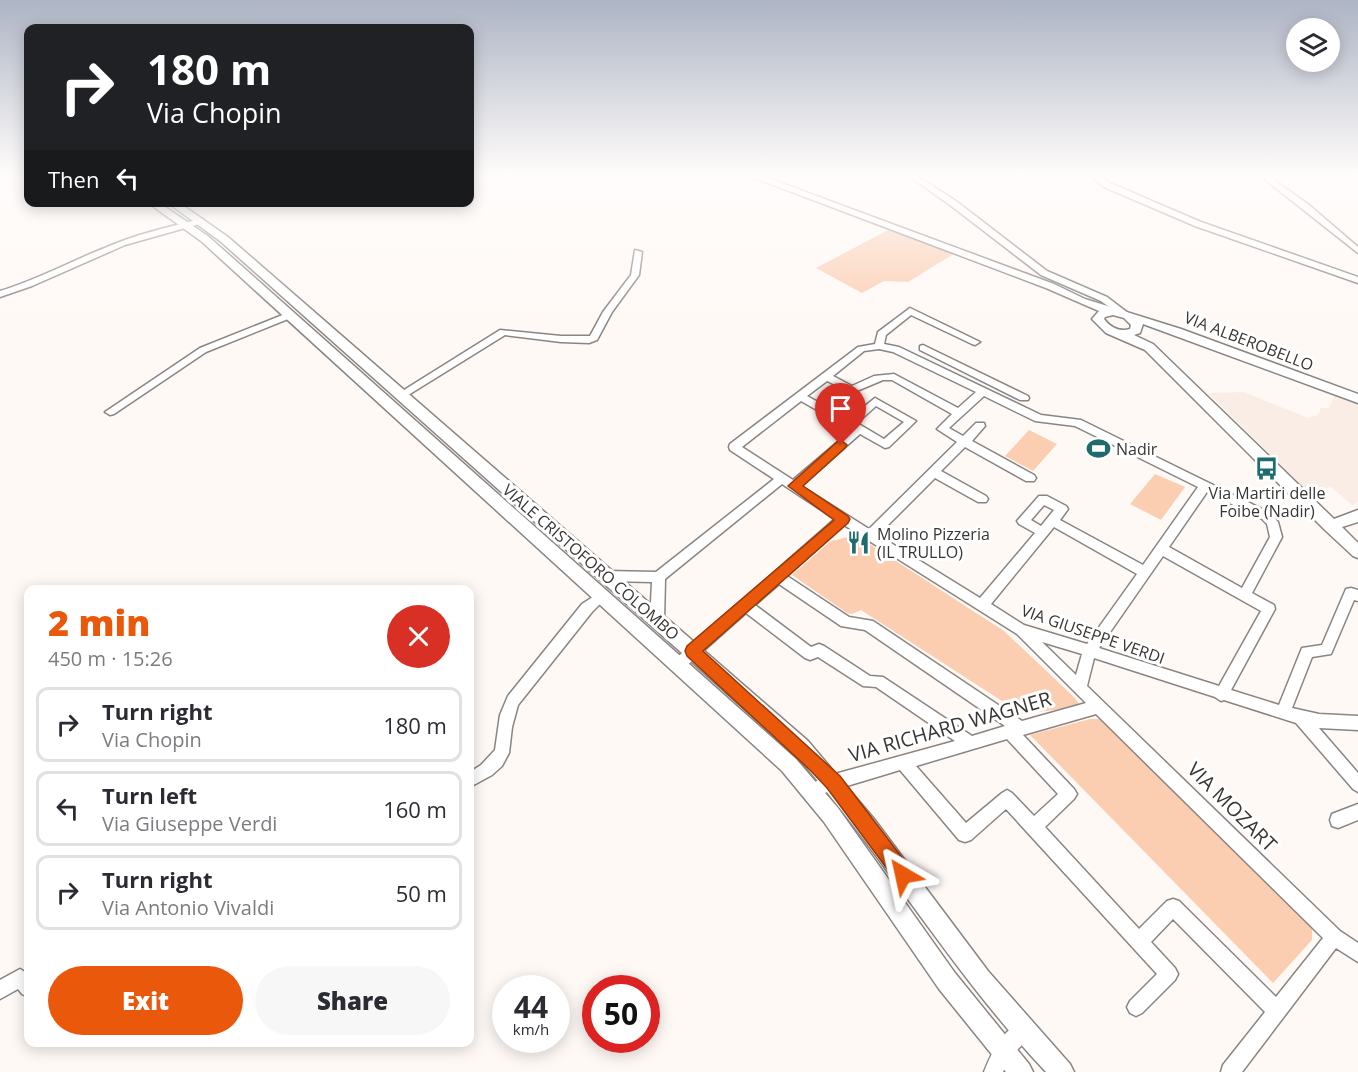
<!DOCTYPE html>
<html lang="en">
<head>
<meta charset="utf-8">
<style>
	:root { --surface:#fff; --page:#f7f7f7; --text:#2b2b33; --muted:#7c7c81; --line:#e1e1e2; --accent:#ea580c }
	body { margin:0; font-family:"Open Sans",sans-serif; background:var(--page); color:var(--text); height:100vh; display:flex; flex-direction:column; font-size:22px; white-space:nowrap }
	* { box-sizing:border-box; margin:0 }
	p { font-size:20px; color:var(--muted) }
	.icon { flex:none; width:33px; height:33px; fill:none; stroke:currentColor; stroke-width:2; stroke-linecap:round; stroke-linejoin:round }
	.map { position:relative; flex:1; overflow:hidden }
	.panel { position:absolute; left:24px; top:585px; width:450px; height:462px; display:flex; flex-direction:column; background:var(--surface); border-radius:12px; box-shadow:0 3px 15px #0003 }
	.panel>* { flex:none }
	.banner { position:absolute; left:24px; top:24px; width:450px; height:183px; border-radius:12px; box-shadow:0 3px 15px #0003; background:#202124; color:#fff; overflow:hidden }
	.tools { position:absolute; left:1286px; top:18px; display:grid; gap:12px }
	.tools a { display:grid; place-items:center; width:54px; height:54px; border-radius:50%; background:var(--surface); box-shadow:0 3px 15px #0003; font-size:30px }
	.speed { position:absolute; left:492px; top:975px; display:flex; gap:12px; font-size:30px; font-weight:700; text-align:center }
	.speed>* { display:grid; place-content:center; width:78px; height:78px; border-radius:50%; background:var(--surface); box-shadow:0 3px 15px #0003; line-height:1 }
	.speed small { font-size:15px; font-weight:400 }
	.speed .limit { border:9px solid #d22; background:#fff; color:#111 }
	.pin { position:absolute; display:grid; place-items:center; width:51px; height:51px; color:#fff; margin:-62px -26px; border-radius:50% 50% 50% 0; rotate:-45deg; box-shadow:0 0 6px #0007 }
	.pin .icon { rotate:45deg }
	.me { position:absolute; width:66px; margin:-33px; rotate:324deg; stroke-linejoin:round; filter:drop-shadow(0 0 4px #0008) }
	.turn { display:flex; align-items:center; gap:21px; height:126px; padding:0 24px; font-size:27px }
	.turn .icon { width:78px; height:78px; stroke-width:2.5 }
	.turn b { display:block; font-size:42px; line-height:51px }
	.then { display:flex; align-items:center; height:57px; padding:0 24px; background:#0003; gap:12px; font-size:22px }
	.round { display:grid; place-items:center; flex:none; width:63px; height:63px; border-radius:32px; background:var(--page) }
	.headline { display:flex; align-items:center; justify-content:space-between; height:102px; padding:0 24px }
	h1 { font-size:36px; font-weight:800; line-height:45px; color:var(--accent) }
	.button { display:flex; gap:12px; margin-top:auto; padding:12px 24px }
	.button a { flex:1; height:69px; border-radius:36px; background:var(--accent); color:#fff; font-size:24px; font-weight:800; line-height:69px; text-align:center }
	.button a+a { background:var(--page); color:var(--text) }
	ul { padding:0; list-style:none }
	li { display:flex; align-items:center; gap:18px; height:75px; margin:0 12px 9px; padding:0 12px; border:3px solid var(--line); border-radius:12px }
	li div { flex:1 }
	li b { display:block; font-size:22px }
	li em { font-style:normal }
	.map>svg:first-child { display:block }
	.built { fill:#faede5 }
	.green { fill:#fbceb2 }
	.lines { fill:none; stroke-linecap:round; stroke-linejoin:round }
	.minor-casing { stroke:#8a8582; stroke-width:3 }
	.major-casing { stroke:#8a8582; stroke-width:3 }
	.minor { fill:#fff; fill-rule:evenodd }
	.major { fill:#fff; fill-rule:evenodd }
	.route { fill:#ea580c; stroke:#983908; stroke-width:1.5 }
	.labels { text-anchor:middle; stroke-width:6; stroke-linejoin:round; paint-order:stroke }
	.street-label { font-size:16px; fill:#383634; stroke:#fff }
	.poi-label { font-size:16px; fill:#383634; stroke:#fff; text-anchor:start }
	.near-street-label { font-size:20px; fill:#383634; stroke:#fff }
</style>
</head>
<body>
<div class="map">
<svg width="1358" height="1072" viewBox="0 0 1358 1072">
	<rect width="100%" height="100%" fill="#fff9f6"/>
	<path class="built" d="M1244,392L1308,418L1318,415L1321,408H1329L1334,396L1358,405V502L1352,505L1331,487L1308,492L1208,393Z"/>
	<g class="green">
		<path d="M892,228L957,252L908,282L884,281L862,293L816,268Z"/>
		<path d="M1029,430L1057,444L1033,471L1005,456Z"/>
		<path d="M1155,474L1185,487L1161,520L1130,504Z"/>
		<path d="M848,537L865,541L1004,631L1075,698L1079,704L1077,707L1022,714L861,610L852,614L847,613L792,575L831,541Z"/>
		<path d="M1090,719H1100L1107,722L1308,917L1312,928V940L1273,983L1030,735Z"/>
	</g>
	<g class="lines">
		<defs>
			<g id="minor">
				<path d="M906,174H914L956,201L1047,271L1107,297L1128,313L1126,315H1120L1101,301L1041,275L950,205Z"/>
				<path d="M1088,174H1096L1110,183L1201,222L1358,277V283L1195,226L1104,187Z"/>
				<path d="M1258,174H1266L1309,205L1358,247V253Z"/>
				<path d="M200,219H203V223L125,245L32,286L0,297V291C37,280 71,261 107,247C137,234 169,227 200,219Z"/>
				<path d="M635,250L642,252L639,275L612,312L597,340L589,343L561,342L505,335L405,397L401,398L396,395L500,330L561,336H590L603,312L631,275Z"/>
				<path d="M910,308L980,342L975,345L972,344L911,315L886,335L884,344L899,347L1041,415L1081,420L1270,513L1278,522L1282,537L1252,593L1274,605L1275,609L1231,690L1279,705L1302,648L1322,645L1346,589L1351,588L1358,590V601L1354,600L1331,654L1312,657L1292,708L1319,714L1358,716V730L1319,728L1358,773V792L1353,789L1296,723L1224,700L1221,701L1215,697L1094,658L1087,686L1340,931L1358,943V962L1336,948L1242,1072H1221L1223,1065L1265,1012L1173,919L1151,942L1175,968L1178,974L1175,980L1142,1013L1136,1016L1130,1013L1127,1007L1130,1001L1157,974L1006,809L971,840L965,842L959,840L900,770L827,792L813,799L808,796L805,791L808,786L824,777L955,741L876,687L863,686L818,657L810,660L805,658L746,613L683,669L678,671L673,669L671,665L673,661L835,519L782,484L665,579L664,621L662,625L657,627L652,625L650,621L652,582L606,581L602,580L600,576L602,572L606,571L656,572L774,479L730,450L729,447L730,444L858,347L875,344L878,332ZM879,349L893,352L976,392L958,408L894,374L874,376L852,386L833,376L864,351ZM883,380H892L952,414L937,429L957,442L869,529L801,486L860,434L885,448L889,447L916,421L875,398L849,419L807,396L827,381L852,393ZM984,396L1035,421L1075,426L1198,487L1143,565L1060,520L1068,509L1066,506L1047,496H1039L1017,521L1019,524L1035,533L980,598L878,535L935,478L978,502H986L988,499L986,496L941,471L965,447L1026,481H1034L1036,478L1034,475L972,441L985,426L984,423H976L963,436L949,428ZM801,401L852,430L793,480L742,447ZM876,406L904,422L884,439L857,423ZM1207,492L1262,519L1267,524L1270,537L1242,588L1169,547ZM1044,505L1054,510L1041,526L1031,520ZM844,525L1017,634L1086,703L1022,721L873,621L849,617L787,576ZM1054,527L1137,574L1087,644L1024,625L991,604ZM1163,556L1261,611L1219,686L1099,648ZM779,584L841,626L865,630L1005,726L972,736L883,677L870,676L824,646L819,644L811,647L755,605ZM1042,642L1082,654L1076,675ZM1096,714L1323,938L1276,997L1179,901L1173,899L1167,901L1139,929L1045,827L1074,799L1077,794L1074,789L1023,735ZM1007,739L1058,794L1034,816L1012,793L1007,790L1002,793L966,823L916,766Z"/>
				<path d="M290,312L295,315L293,317L206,352L114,414L110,415L105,412L200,348Z"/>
				<path d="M923,345L1028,396L1029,398L1028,400H1020L920,350V346Z"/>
				<path d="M602,591L607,592L608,596L592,612L518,705L512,727L509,753L502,766L492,775L470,787V772L481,765L495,750L500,715L508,696L582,604Z"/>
				<path d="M1358,804V820L1338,828L1332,826L1330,820L1332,814Z"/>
				<path d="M20,969L28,974V997L22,994L18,989L0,999V980Z"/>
				<path d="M1023,1021L1030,1023L1032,1030L1030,1037L1009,1058L1003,1072H984C992,1052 1002,1030 1023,1021Z"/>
			</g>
			<g id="major">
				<path d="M744,174H757L1054,284L1085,299L1181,329L1358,394V403L1143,324L1140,333L1134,335L1153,344L1334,519L1358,510V522L1342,527L1358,543V558L1353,556L1325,530L1145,350L1106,333L1092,319L1099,311L1046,288ZM1113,315L1124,318L1131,325L1130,329C1119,332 1111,328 1104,319L1105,317Z"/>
				<path d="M147,202H158L209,237L796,759L838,808L955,973L1029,1064L1033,1072H1006L939,989L824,822L782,771L201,241Z"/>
				<path d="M167,202H178L228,237L808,741L874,819L988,971L1070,1064L1074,1072H1046C952,973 884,855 794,753L220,241Z"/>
			</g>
		</defs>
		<use href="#minor" class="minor-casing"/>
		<use href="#major" class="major-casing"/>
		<use href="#minor" class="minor"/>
		<use href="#major" class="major"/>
	</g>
	<linearGradient id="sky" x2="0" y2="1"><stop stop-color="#adb4c4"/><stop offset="0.54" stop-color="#fffcfb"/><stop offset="1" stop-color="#fffcfb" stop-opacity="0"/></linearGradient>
	<rect width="1358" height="324" fill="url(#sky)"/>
	<path class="route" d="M841,440L847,445L845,448L803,486L848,516L850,519L848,523L703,651L840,776L910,868L913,875L910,882L903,884L897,882L827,788L811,771L687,656L685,651L687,646L834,520L788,486L837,442Z"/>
	<defs>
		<symbol id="stadium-bare" viewBox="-9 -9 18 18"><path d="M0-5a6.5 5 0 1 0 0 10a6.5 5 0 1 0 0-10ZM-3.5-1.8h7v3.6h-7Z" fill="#1e6b6d" stroke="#fff" stroke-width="2.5" paint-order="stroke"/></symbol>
		<symbol id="bus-bare" viewBox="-9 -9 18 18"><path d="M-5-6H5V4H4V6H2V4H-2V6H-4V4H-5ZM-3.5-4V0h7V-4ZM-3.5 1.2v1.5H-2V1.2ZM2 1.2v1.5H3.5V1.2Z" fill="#1e6b6d" stroke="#fff" stroke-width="2.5" paint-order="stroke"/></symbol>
		<symbol id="restaurant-bare" viewBox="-9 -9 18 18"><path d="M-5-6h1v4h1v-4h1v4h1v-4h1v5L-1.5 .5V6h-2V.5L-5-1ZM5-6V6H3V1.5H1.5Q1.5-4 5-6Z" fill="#1e6b6d" stroke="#fff" stroke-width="2.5" paint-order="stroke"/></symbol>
	</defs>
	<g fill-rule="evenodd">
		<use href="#stadium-bare" x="1082" y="432" width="33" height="33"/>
		<use href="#bus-bare" x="1250" y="452" width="33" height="33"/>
		<use href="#restaurant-bare" x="842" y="526" width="33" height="33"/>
	</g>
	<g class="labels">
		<g class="street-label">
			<text transform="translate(1249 341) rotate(21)" y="6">VIA ALBEROBELLO</text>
			<text transform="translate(591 562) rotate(41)" y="6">VIALE CRISTOFORO COLOMBO</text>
			<text transform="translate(1093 634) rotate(19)" y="6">VIA GIUSEPPE VERDI</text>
		</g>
		<g class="poi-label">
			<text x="1116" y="455">Nadir</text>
			<text x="1267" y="499" text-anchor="middle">Via Martiri delle<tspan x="1267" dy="18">Foibe (Nadir)</tspan></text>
			<text x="877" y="540">Molino Pizzeria<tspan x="877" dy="18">(IL TRULLO)</tspan></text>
		</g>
		<g class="near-street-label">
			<text transform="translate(950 727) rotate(-16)" y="7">VIA RICHARD WAGNER</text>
			<text transform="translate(1232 807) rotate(45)" y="7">VIA MOZART</text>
		</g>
	</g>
</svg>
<div class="tools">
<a><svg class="icon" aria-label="layers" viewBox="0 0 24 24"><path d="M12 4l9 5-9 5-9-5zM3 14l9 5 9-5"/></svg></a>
</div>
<div class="speed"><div>44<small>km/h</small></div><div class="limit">50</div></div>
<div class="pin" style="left:841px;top:445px;background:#d93025"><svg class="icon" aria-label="arrive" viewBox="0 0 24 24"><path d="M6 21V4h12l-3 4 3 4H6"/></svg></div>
<svg class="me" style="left:903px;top:875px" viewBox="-20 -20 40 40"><path d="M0-17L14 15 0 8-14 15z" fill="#ea580c" stroke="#fff" stroke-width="4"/></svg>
<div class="banner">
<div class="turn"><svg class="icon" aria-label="right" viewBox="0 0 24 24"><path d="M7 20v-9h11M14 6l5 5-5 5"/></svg><div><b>180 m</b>Via Chopin</div></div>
<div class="then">Then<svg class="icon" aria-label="left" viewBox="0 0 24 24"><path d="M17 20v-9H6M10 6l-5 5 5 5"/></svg></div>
</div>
<section class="panel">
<div class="headline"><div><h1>2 min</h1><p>450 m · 15:26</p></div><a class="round" style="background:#d93025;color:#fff"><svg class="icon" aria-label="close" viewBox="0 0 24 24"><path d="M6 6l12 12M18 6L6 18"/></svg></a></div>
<ul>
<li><svg class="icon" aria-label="right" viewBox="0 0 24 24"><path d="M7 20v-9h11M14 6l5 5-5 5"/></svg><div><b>Turn right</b><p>Via Chopin</p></div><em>180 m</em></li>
<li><svg class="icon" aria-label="left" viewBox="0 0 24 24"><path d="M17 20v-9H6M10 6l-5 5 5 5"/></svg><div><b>Turn left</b><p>Via Giuseppe Verdi</p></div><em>160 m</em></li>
<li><svg class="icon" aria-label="right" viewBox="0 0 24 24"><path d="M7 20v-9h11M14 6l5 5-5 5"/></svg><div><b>Turn right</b><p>Via Antonio Vivaldi</p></div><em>50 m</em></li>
</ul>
<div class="button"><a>Exit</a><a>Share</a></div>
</section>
</div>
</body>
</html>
